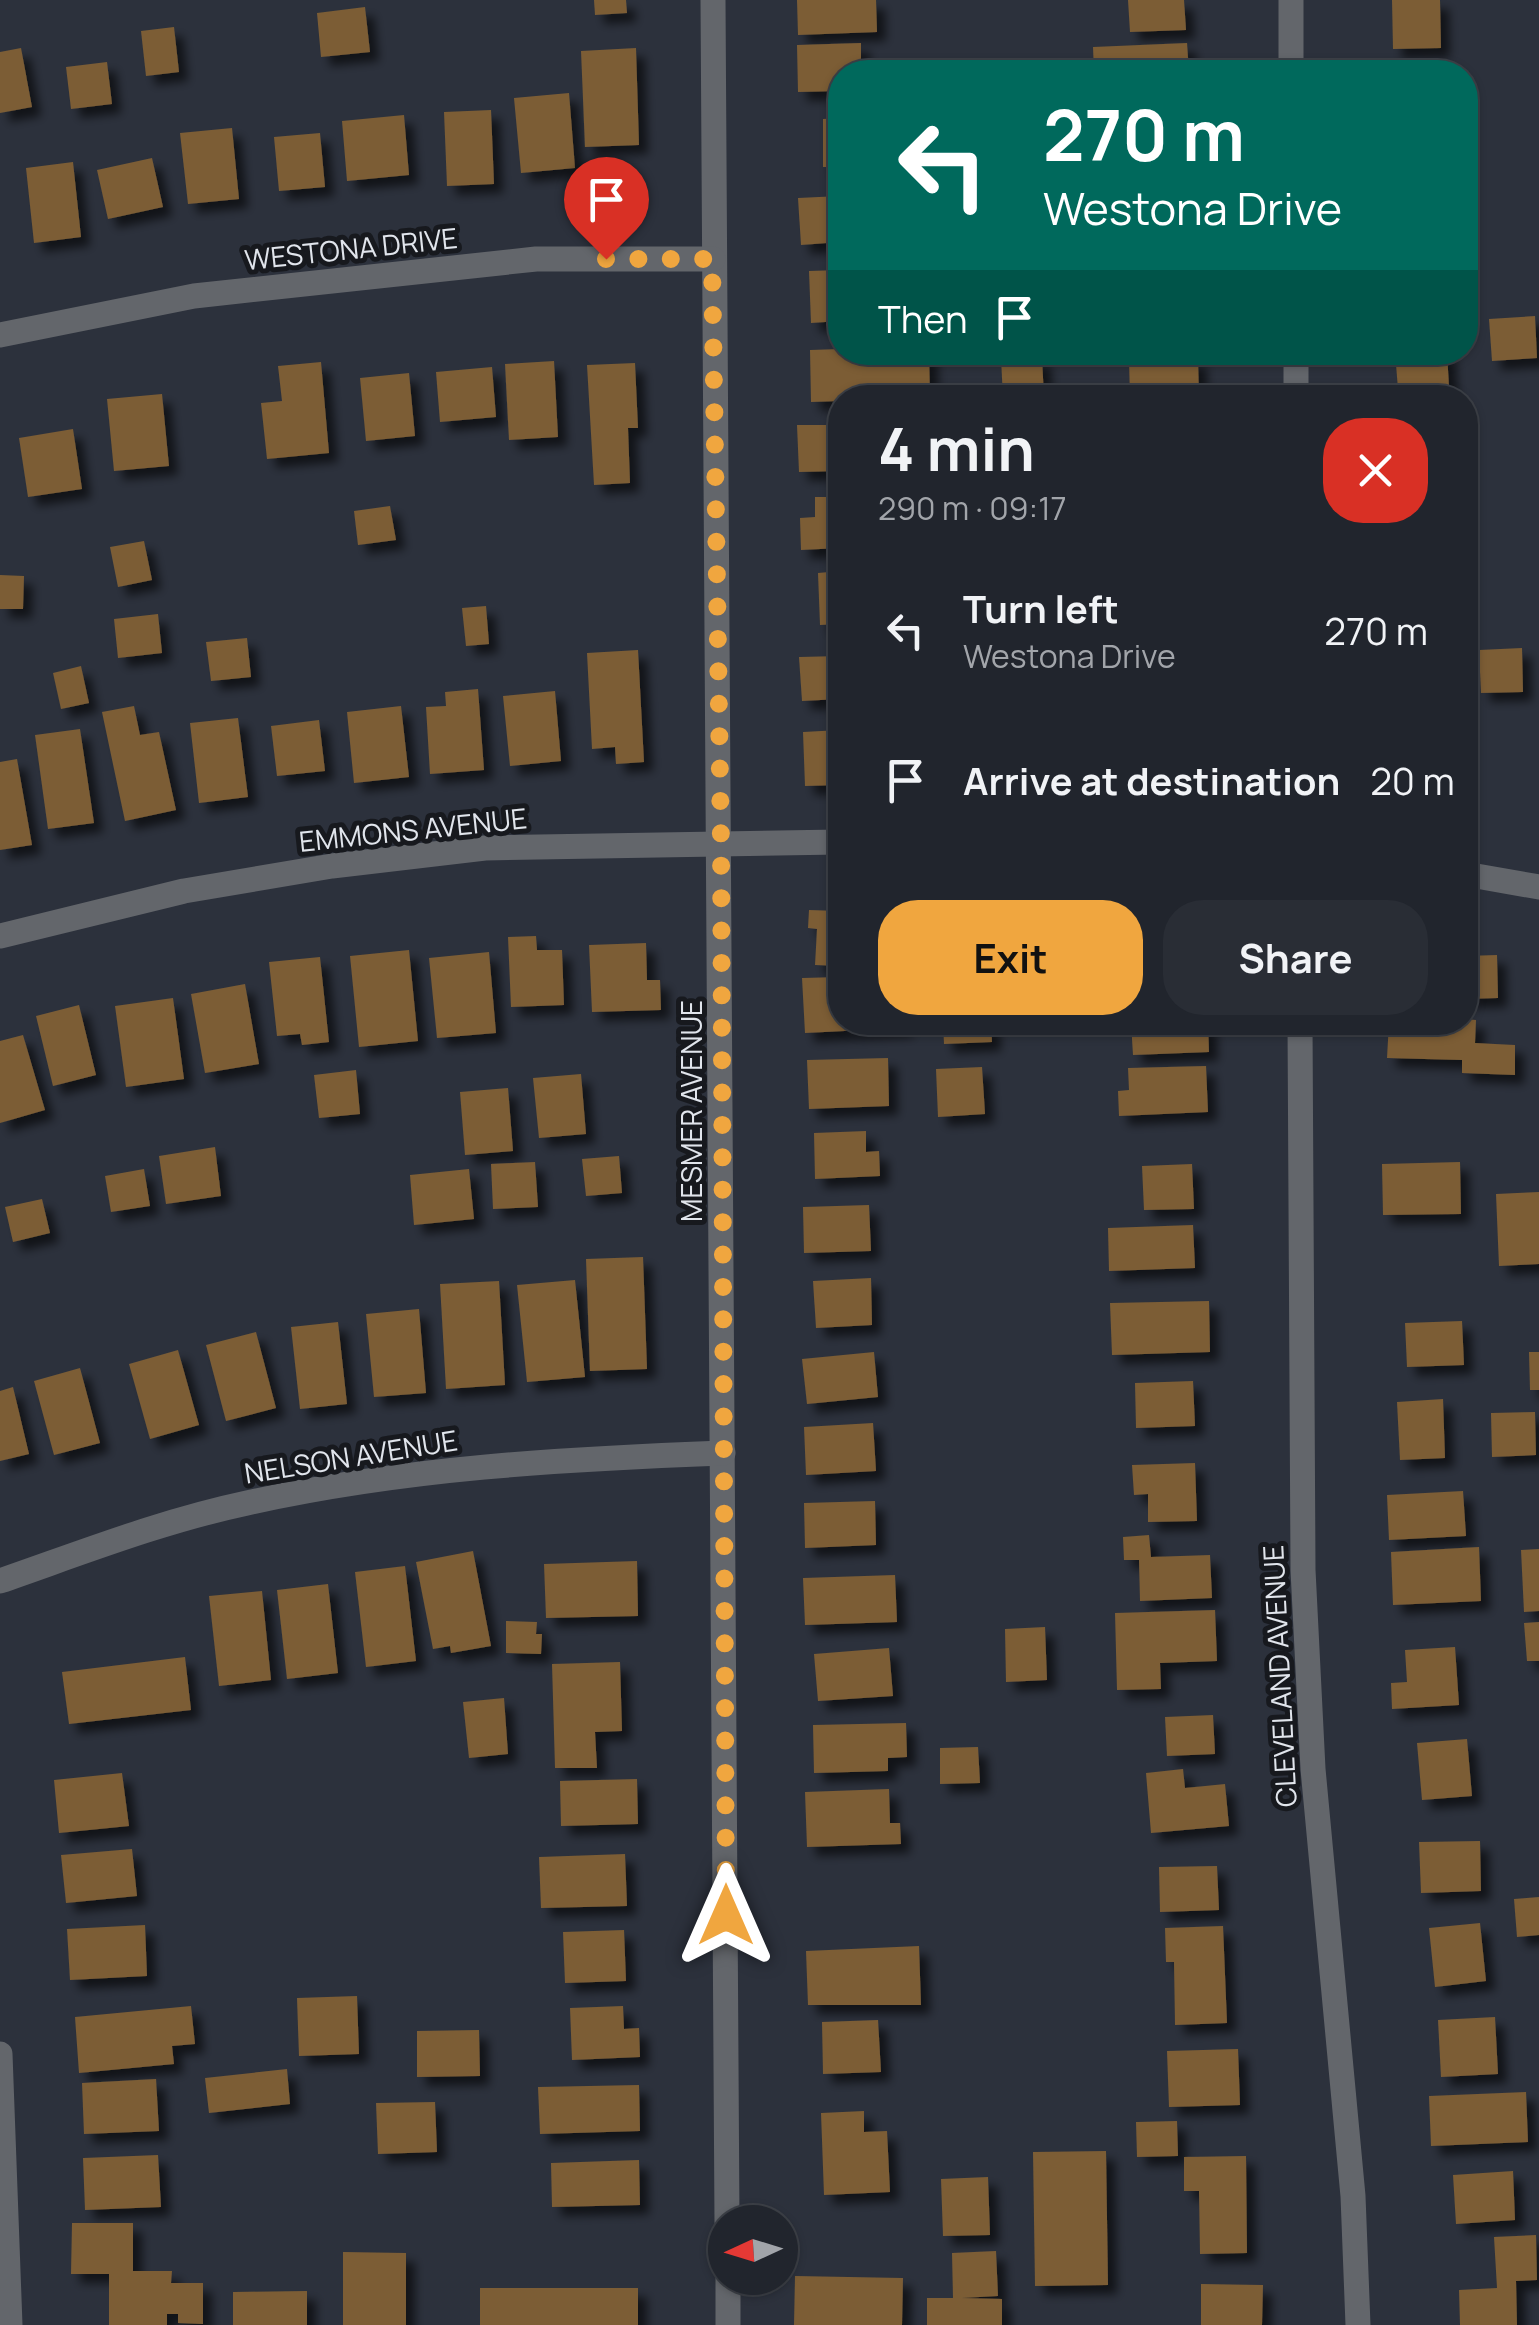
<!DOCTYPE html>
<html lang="en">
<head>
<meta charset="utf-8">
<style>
	:root { --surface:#21252d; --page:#292d35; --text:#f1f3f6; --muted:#a2a5aa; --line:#3e4249; --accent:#f0a63f }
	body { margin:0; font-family:Manrope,sans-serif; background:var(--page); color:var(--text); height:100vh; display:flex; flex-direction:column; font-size:38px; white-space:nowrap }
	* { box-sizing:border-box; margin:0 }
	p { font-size:32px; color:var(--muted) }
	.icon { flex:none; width:55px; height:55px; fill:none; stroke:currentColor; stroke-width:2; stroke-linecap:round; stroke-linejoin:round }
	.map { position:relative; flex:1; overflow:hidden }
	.details { position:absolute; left:828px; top:385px; width:650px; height:650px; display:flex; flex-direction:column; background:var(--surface); border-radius:40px; box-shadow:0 2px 8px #0004,0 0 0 2px var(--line) }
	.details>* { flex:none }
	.banner { position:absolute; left:828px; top:60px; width:650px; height:305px; border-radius:40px; box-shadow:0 2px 8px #0004,0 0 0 2px var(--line); background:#00695c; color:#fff; overflow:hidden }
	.needle { width:65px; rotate:266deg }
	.controls { position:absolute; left:708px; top:2205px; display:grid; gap:20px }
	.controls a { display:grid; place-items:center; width:90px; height:90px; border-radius:50%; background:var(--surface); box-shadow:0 2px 8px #0004,0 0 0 2px var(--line); font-size:50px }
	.pin { position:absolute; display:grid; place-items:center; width:85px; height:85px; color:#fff; margin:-102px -42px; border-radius:50% 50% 50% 0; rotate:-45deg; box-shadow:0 0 10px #0007 }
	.pin .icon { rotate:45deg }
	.me { position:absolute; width:110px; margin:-55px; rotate:0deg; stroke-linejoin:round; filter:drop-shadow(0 0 8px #0008) }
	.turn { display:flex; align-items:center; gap:35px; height:210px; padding:0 50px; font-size:45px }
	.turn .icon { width:130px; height:130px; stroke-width:2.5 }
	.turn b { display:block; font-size:70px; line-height:85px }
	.then { display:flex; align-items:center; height:95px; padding:0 50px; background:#0003; gap:20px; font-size:38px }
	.round { display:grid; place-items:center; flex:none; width:105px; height:105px; border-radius:40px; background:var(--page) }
	.head { display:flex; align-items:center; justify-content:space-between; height:170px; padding:0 50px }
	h1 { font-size:60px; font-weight:700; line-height:75px }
	.action { display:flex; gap:20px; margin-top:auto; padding:20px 50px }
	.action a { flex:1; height:115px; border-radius:40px; background:var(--accent); color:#111; font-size:40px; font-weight:700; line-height:115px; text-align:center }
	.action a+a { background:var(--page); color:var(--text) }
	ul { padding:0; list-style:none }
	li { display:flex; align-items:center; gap:30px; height:150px; padding:0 50px }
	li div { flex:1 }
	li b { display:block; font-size:38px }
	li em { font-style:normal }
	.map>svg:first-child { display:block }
	.building { fill:#7b5d36; filter:url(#shadow) }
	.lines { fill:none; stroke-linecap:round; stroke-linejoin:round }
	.minor { stroke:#63666b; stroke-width:25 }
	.route { stroke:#f0a63f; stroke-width:18; stroke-dasharray:0 32.4 }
	.labels { text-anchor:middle; stroke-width:10; stroke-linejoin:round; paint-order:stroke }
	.street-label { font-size:28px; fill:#e1e5ec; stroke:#17191e }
</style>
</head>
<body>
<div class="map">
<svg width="1539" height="2325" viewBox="0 0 1539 2325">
	<defs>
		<filter id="shadow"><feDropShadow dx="9" dy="9" stdDeviation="5" flood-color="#0009"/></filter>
	</defs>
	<rect width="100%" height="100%" fill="#2c313c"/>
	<g class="building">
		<path d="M594,0H626L627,13L595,15Z"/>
		<path d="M797,0H876L877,32L798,35Z"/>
		<path d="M1128,0H1184L1186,30L1130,32Z"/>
		<path d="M1392,0H1440L1441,48L1393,49Z"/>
		<path d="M365,7L370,52L321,57L317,13Z"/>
		<path d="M174,27L179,72L146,76L141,31Z"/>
		<path d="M861,43V66L883,65L884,72H840V91L798,92L797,45Z"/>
		<path d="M1187,43L1189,72H1094L1093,47Z"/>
		<path d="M21,48L32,107L0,113V52Z"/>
		<path d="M636,48L639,145L585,147L581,51Z"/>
		<path d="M107,62L112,104L71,109L66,67Z"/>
		<path d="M569,93L575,168L521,173L514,98Z"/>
		<path d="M491,110L494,184L447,186L444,112Z"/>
		<path d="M404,115L409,175L347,181L342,121Z"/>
		<path d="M840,118V167H823V119Z"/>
		<path d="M232,128L239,199L188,204L180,133Z"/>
		<path d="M320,133L325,187L279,191L274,137Z"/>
		<path d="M152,158L163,207L108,219L97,170Z"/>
		<path d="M73,162L81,237L34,243L26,168Z"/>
		<path d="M840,196V242L801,245L798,198Z"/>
		<path d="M840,270V321L811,323L809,271Z"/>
		<path d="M1535,316L1537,358L1492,361L1489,319Z"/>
		<path d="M840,349V352H929L930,398H840V401L811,402L810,350Z"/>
		<path d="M1395,352H1447L1449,387L1398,389Z"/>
		<path d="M1042,357L1044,398H1003L1001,358Z"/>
		<path d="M1198,358L1199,398H1130L1129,360Z"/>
		<path d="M554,361L558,437L509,440L505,364Z"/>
		<path d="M321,362L329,453L267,459L261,403L282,401L278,366Z"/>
		<path d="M635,363L638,428H628L630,483L594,485L587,365Z"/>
		<path d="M492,367L496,417L440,422L436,372Z"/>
		<path d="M409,373L415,436L366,441L360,378Z"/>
		<path d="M162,394L169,466L114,471L107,399Z"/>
		<path d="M797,425H840V471L799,472Z"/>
		<path d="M73,429L82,489L28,497L19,438Z"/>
		<path d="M815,497H840V548L801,550L800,518L815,517Z"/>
		<path d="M390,506L396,540L358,545L354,511Z"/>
		<path d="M144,541L152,580L118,587L110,547Z"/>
		<path d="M840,571V624L820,625L818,573Z"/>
		<path d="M0,575L24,576L23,609H0Z"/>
		<path d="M486,606L489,644L466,646L462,608Z"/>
		<path d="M158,614L162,653L118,658L114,619Z"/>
		<path d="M247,638L251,677L211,681L206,642Z"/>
		<path d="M1522,648L1523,692L1481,693L1479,650Z"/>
		<path d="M638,650L644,762L616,764L615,747L592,749L587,653Z"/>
		<path d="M840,656V699L802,701L799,657Z"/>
		<path d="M81,666L89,703L61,709L53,673Z"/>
		<path d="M478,689L484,770L430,774L426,707L446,706L445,692Z"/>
		<path d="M555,691L561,761L510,766L503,696Z"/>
		<path d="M134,706L140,735L159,732L176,810L125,821L102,712Z"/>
		<path d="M401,706L409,777L354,783L347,712Z"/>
		<path d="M238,718L248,797L199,803L190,723Z"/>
		<path d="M319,720L325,771L277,776L271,726Z"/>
		<path d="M80,729L94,823L48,829L35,735Z"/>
		<path d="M840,730V785L805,786L803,732Z"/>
		<path d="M17,759L32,845L0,850V762Z"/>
		<path d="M809,910L840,911V966L815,965L817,929L808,928Z"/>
		<path d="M536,936L537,950H562L564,1005L511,1007L508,937Z"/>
		<path d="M646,943L647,980H660L661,1010L592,1012L589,945Z"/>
		<path d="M409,950L418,1041L359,1047L350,956Z"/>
		<path d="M489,952L496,1033L437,1038L429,958Z"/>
		<path d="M1497,955L1498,998L1465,999V956Z"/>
		<path d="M320,957L329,1042L302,1045L300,1034L277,1036L269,962Z"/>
		<path d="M840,977V1022H904V1028L805,1033L802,978Z"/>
		<path d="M245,984L259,1064L205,1073L191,994Z"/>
		<path d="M173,998L184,1079L126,1087L115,1006Z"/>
		<path d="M79,1005L96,1075L53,1086L36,1016Z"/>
		<path d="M1465,1019L1476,1020L1475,1043L1515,1045V1075L1462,1073V1060L1387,1058L1389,1022H1465Z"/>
		<path d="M943,1022H991L992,1042L944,1044Z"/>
		<path d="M1131,1022H1208L1209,1052L1133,1055Z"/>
		<path d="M23,1035L45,1110L0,1123V1041Z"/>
		<path d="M888,1058L889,1106L809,1109L807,1060Z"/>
		<path d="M1206,1066L1208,1112L1119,1116L1118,1091L1129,1090L1128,1068Z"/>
		<path d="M982,1067L985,1114L938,1117L936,1069Z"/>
		<path d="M356,1070L360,1114L319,1118L314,1075Z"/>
		<path d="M581,1074L586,1134L539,1138L533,1078Z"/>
		<path d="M508,1088L513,1151L465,1155L460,1092Z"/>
		<path d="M866,1131V1152L879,1151L880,1176L815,1179L814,1133Z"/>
		<path d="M215,1147L221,1196L166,1204L159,1156Z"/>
		<path d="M619,1156L622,1193L586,1196L582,1159Z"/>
		<path d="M535,1162L538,1207L493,1209L491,1164Z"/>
		<path d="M1460,1162L1461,1214L1383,1215L1382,1164Z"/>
		<path d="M1192,1164L1194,1209L1144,1210L1142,1166Z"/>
		<path d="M144,1169L150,1206L111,1212L105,1176Z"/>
		<path d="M469,1169L474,1219L414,1225L410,1175Z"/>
		<path d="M1539,1192V1264L1499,1266L1496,1194Z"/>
		<path d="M42,1199L50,1233L13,1242L5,1207Z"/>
		<path d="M869,1205L871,1251L804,1253L803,1207Z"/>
		<path d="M1193,1225L1195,1268L1109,1271L1108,1228Z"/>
		<path d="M643,1257L647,1369L590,1371L586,1259Z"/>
		<path d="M871,1278L872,1325L816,1328L813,1281Z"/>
		<path d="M575,1280L585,1377L527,1382L517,1285Z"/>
		<path d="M499,1281L505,1385L446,1389L440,1284Z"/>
		<path d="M1209,1301L1210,1352L1112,1355L1110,1303Z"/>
		<path d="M419,1309L426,1393L374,1397L366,1314Z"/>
		<path d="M1462,1321L1464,1365L1407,1367L1405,1323Z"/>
		<path d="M338,1322L347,1404L300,1409L291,1327Z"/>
		<path d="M256,1332L276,1408L226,1421L206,1345Z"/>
		<path d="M178,1350L199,1425L150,1439L129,1364Z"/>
		<path d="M874,1352L878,1397L807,1404L802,1359Z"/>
		<path d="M1529,1352H1539V1390H1530Z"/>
		<path d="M80,1368L100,1443L54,1455L34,1381Z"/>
		<path d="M1193,1381L1195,1426L1136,1428L1135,1383Z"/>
		<path d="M13,1387L29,1454L0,1461V1391Z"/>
		<path d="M1443,1399L1445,1458L1400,1460L1397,1402Z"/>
		<path d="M1535,1412L1536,1455L1492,1457L1491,1413Z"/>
		<path d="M873,1423L876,1471L806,1475L804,1427Z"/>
		<path d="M1195,1463L1197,1521L1148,1522V1494L1134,1495L1132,1465Z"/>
		<path d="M1463,1491L1466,1536L1389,1540L1387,1495Z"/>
		<path d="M875,1501L876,1545L805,1548L804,1503Z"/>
		<path d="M1149,1535L1151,1557L1210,1555L1212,1598L1140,1601L1139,1560H1124L1123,1537Z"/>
		<path d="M1479,1547L1481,1601L1393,1605L1391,1552Z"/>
		<path d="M1539,1549V1611L1524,1612L1521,1550Z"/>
		<path d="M473,1551L491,1646L451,1653L450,1646L433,1649L416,1562Z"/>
		<path d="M637,1561L638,1616L546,1618L544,1564Z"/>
		<path d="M405,1566L416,1661L366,1667L355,1572Z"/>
		<path d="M895,1575L897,1622L805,1625L803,1578Z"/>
		<path d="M328,1584L338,1673L287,1679L277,1590Z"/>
		<path d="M262,1591L271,1680L219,1686L209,1596Z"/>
		<path d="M1215,1610L1217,1661L1160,1663L1161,1689L1117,1690L1115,1613Z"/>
		<path d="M506,1621L537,1622L536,1634H542L541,1654L506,1653Z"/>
		<path d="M1539,1622V1661H1527L1524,1623Z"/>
		<path d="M1045,1627L1047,1680L1006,1682L1005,1629Z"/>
		<path d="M1455,1647L1459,1705L1392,1709L1391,1683L1407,1682L1405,1650Z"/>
		<path d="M889,1648L893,1696L818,1701L814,1654Z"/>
		<path d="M185,1657L191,1710L69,1724L62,1672Z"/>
		<path d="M620,1662L622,1731L595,1732L597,1768H555L552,1664Z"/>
		<path d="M504,1698L508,1754L469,1758L463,1702Z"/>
		<path d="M1213,1715L1215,1754L1167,1756L1165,1717Z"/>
		<path d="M906,1723L907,1757L888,1758V1771L814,1773L813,1725Z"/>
		<path d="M1467,1739L1472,1796L1422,1800L1417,1743Z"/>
		<path d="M978,1747L980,1783L940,1784V1748Z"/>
		<path d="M1183,1769L1185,1788L1225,1784L1229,1826L1151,1833L1146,1773Z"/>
		<path d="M122,1773L129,1826L59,1833L54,1780Z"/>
		<path d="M637,1779L638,1824L561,1826L560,1781Z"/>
		<path d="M889,1789L890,1823H900L901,1844L807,1847L805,1792Z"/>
		<path d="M1480,1841L1481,1891L1421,1893L1419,1842Z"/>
		<path d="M132,1849L137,1896L66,1903L61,1855Z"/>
		<path d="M625,1854L627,1906L541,1908L539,1857Z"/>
		<path d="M1217,1866L1219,1910L1160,1912L1159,1867Z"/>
		<path d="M1539,1897V1935L1517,1937L1514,1899Z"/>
		<path d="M1480,1923L1486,1981L1435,1987L1429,1928Z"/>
		<path d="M145,1925L147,1976L70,1980L67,1929Z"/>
		<path d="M1223,1926L1227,2023L1175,2025L1174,1962H1166L1165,1928Z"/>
		<path d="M624,1930L626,1981L565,1983L563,1932Z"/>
		<path d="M919,1946L921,2005H808L806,1951Z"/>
		<path d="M357,1996L359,2054L299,2056L297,1998Z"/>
		<path d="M191,2006L195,2044L172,2046L174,2064L79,2073L75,2017Z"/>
		<path d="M623,2006L624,2029L639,2028L640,2057L572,2060L570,2008Z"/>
		<path d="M1495,2017L1498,2074L1441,2077L1438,2020Z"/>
		<path d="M878,2020L881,2072L823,2074L822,2022Z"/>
		<path d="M479,2030L480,2076L417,2077V2031Z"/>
		<path d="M1238,2049L1240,2105L1169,2107L1167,2051Z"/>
		<path d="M287,2069L290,2104L209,2113L205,2078Z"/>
		<path d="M156,2079L159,2131L84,2134L82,2083Z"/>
		<path d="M639,2085L640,2131L540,2134L538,2087Z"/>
		<path d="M1526,2092L1528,2142L1431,2146L1429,2096Z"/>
		<path d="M435,2102L437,2152L378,2154L376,2103Z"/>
		<path d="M864,2111V2132L887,2131L890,2192L824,2195L821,2113Z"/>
		<path d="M1177,2121L1178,2156L1137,2157L1136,2122Z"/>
		<path d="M1106,2151L1108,2285L1035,2286L1033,2152Z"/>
		<path d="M158,2155L161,2207L85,2210L83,2158Z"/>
		<path d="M1246,2156L1247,2253L1200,2254L1199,2191H1184V2157Z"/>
		<path d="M639,2160L640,2205L552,2207L551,2163Z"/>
		<path d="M1513,2171L1515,2220L1456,2224L1453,2175Z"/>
		<path d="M988,2177L990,2235L943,2236L941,2179Z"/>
		<path d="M72,2223H133V2271H172L171,2283H203V2324L178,2323V2314H167V2325H109V2274H71Z"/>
		<path d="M1536,2235L1537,2280L1516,2281L1517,2325H1460L1459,2290L1497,2288L1494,2237Z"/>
		<path d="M996,2251L998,2296L962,2298L1002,2299V2325H927V2298H953L952,2253Z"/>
		<path d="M343,2252L406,2253V2325H343Z"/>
		<path d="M795,2276L903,2278L902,2325H794Z"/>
		<path d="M1201,2284L1263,2285L1262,2325H1201Z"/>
		<rect x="480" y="2288" width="158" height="37"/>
		<path d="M307,2291V2325H233V2292Z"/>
	</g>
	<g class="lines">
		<g class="minor">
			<path d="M713,0L727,2222"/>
			<path d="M1291,0V72"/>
			<path d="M0,335L194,296L536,259H713"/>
			<path d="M1296,352V398"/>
			<path d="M1465,874L1539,887"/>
			<path d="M0,936L184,891L332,866L485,848L840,842"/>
			<path d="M1300,1022L1303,1570L1313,1769L1353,2196L1358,2325"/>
			<path d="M0,1581C81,1553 162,1521 247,1503C404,1468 563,1459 723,1453"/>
			<path d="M0,2054L10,2325"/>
			<path d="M728,2278V2325"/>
		</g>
	</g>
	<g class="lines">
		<path class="route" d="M606,259H712L721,843L726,1915"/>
	</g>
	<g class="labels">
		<g class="street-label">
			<text transform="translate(351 249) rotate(-6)" y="10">WESTONA DRIVE</text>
			<text transform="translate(413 830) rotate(-6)" y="10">EMMONS AVENUE</text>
			<text transform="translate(692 1111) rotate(-90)" y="10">MESMER AVENUE</text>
			<text transform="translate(351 1457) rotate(-9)" y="10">NELSON AVENUE</text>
			<text transform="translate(1280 1676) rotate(-93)" y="10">CLEVELAND AVENUE</text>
		</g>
	</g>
</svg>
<div class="controls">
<a><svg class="needle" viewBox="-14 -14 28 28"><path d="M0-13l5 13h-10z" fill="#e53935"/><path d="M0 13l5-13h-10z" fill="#a2a5aa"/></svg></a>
</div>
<div class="pin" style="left:606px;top:259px;background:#d93025"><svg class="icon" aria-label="arrive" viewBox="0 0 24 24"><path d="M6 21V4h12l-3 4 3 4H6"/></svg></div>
<svg class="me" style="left:726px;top:1915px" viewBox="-20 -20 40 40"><path d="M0-17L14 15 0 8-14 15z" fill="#f0a63f" stroke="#fff" stroke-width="4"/></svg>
<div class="banner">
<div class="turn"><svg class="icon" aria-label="left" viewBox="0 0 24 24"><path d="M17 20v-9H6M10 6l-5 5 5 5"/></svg><div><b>270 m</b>Westona Drive</div></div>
<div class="then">Then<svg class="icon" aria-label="arrive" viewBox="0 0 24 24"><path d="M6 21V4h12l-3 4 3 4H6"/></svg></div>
</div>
<section class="details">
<div class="head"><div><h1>4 min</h1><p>290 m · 09:17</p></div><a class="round" style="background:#d93025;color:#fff"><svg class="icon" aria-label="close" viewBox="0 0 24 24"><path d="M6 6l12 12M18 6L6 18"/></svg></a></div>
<ul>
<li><svg class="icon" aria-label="left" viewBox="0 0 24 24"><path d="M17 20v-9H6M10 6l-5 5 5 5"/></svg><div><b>Turn left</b><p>Westona Drive</p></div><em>270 m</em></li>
<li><svg class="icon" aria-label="arrive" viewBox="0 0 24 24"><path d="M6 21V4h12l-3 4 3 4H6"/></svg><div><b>Arrive at destination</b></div><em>20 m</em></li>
</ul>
<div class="action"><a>Exit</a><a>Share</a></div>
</section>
</div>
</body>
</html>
